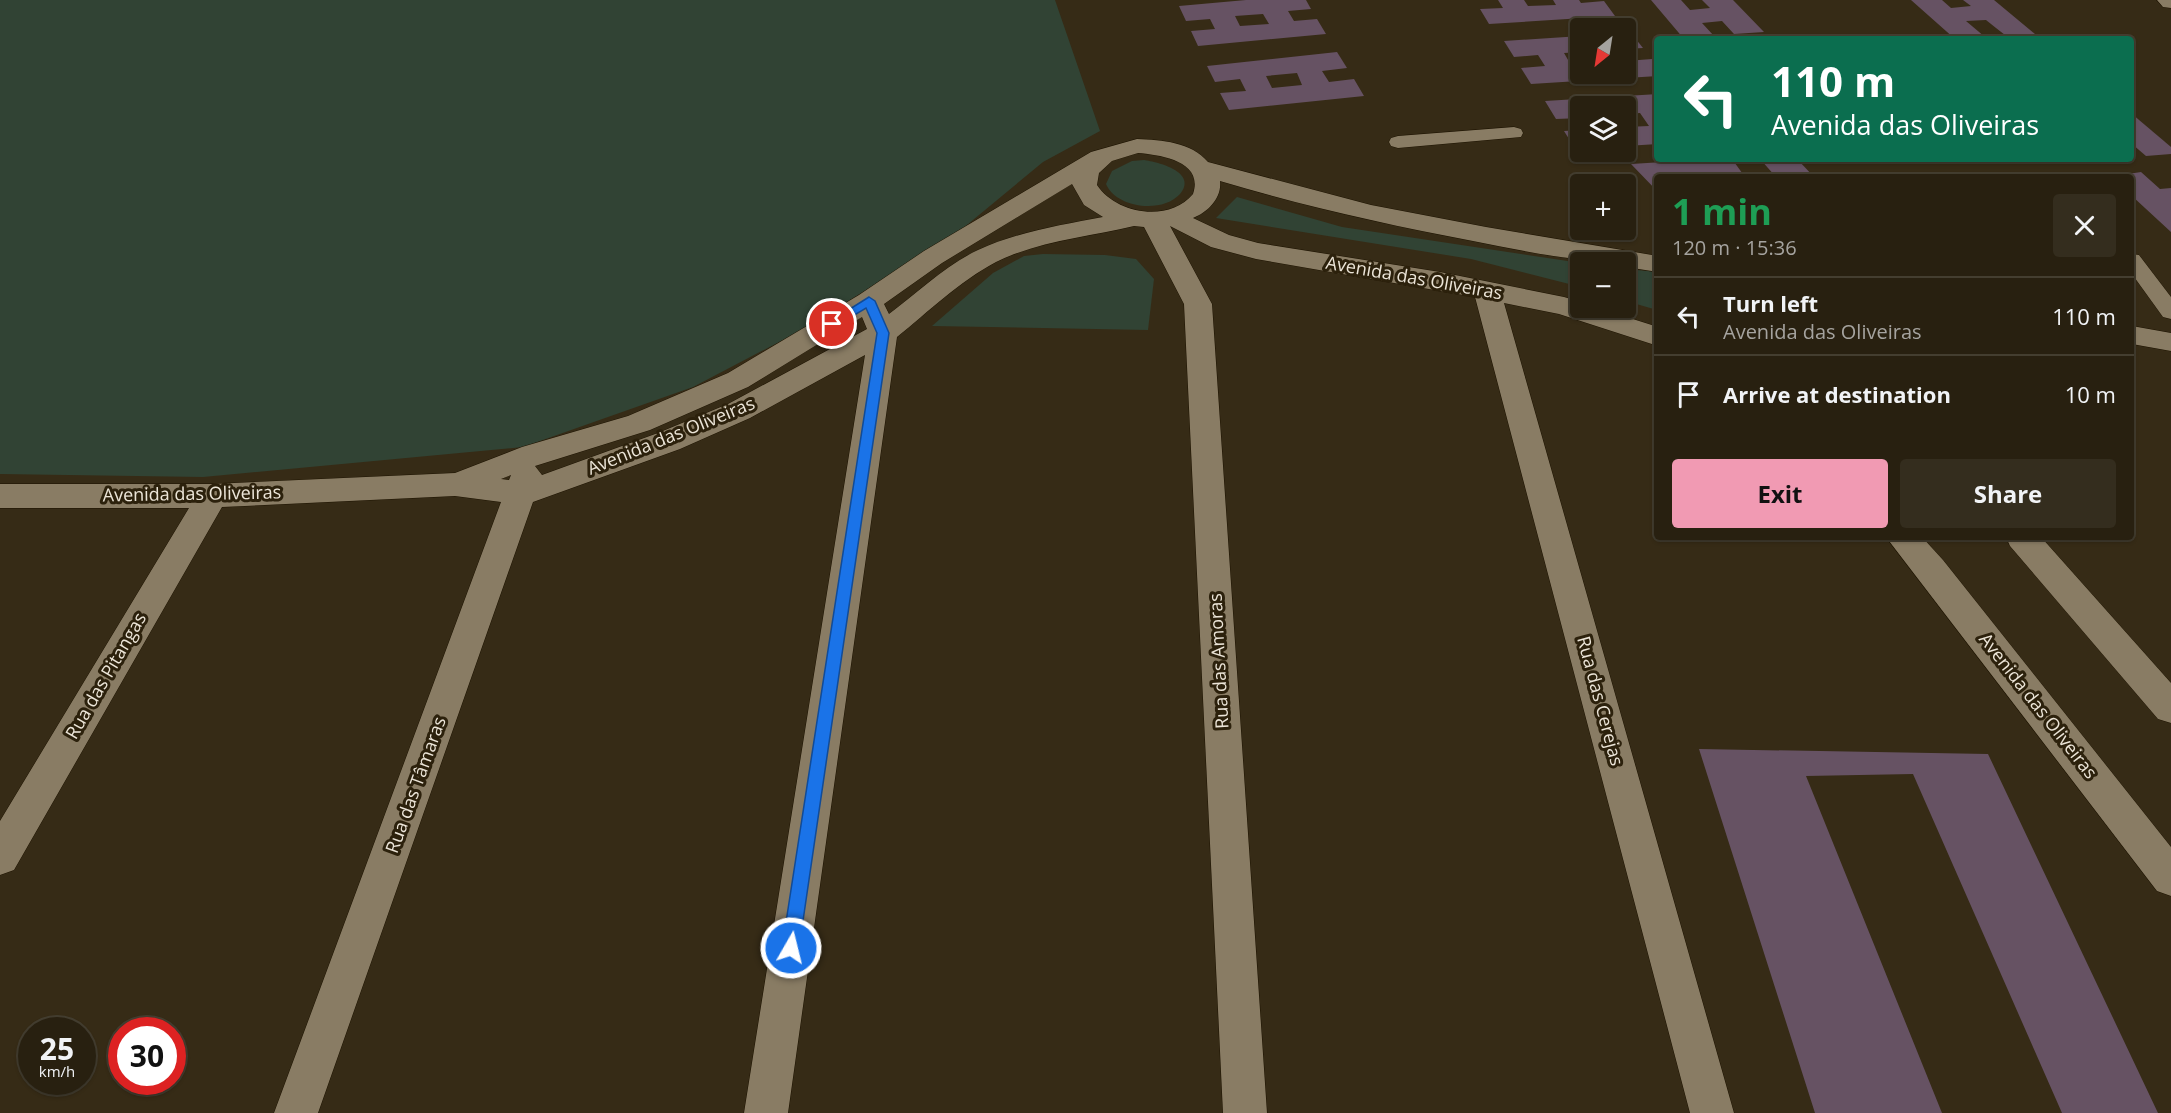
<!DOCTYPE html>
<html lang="en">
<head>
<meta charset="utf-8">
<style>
	:root { --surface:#282010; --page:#342d1e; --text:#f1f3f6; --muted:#a5a39f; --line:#443e30; --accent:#f19ab3 }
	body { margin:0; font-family:"Open Sans",sans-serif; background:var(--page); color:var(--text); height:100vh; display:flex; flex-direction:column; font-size:22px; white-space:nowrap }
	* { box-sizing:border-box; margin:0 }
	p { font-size:20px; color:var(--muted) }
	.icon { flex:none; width:33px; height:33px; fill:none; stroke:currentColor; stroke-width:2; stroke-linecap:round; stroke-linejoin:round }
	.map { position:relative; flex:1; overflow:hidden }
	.side { position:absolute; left:1654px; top:174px; width:480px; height:366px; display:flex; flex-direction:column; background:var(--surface); border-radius:6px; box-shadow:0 2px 4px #0004,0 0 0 2px var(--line) }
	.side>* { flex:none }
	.top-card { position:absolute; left:1654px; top:36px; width:480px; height:126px; border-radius:6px; box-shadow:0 2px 4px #0004,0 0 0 2px var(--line); background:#0b6e4f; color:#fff; overflow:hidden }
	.needle { width:39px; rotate:210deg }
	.fabs { position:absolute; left:1570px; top:18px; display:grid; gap:12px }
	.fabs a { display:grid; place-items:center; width:66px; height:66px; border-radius:6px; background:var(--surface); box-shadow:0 2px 4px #0004,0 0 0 2px var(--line); font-size:30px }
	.speed { position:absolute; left:18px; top:1017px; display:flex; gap:12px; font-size:30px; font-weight:700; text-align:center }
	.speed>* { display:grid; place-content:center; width:78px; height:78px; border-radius:50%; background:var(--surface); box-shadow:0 2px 4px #0004,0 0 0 2px var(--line); line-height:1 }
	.speed small { font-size:15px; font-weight:400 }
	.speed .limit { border:9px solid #d22; background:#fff; color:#111 }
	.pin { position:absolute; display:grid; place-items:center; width:51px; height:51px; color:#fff; margin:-26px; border:3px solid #fff; border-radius:50%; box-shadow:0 2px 6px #0007 }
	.me { position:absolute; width:66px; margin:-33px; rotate:8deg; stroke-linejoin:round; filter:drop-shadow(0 0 4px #0008) }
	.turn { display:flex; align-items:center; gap:21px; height:126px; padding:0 18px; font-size:27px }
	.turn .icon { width:78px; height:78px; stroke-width:2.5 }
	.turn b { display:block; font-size:42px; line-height:51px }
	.round { display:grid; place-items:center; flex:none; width:63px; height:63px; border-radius:6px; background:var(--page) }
	.summary { display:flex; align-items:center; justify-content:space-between; height:102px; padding:0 18px }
	h1 { font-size:36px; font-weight:700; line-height:45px; color:#1e9e55 }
	.cta { display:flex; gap:12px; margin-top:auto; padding:12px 18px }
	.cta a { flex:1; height:69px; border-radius:6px; background:var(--accent); color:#111; font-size:24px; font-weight:700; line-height:69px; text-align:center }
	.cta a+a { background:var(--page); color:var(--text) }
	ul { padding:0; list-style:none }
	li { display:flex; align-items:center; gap:18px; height:78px; padding:0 18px; border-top:2px solid var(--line) }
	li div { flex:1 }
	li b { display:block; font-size:22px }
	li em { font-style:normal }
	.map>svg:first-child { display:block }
	.green { fill:#314334 }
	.building { fill:#665263; fill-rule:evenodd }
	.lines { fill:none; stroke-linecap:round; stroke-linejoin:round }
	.service-casing { stroke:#1d1301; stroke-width:1 }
	.minor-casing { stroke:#1d1301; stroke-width:1 }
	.service { fill:#897c64; fill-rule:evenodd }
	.minor { fill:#897c64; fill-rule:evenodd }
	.route { fill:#1a73e8; stroke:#114b97; stroke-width:1.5 }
	.labels { text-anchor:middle; stroke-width:6; stroke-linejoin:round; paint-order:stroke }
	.street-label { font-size:18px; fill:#ece5d8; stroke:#2c210c }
</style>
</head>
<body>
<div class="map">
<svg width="2171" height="1113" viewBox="0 0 2171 1113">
	<rect width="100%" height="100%" fill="#362b16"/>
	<g class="green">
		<path d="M0,0H1055L1100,131L1043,162L956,234L800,331L693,387L523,447L203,477L0,474Z"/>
		<path d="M1144,160C1158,162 1198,172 1180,194C1162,214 1116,208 1106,184L1112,171L1132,161Z"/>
		<path d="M1237,197L1342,227L1581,263V287L1471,259L1216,218Z"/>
		<path d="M1043,254L1105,255L1136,259L1154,279L1148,330L932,326L993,273L1024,256Z"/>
		<path d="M1626,269L1657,272V310L1626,301Z"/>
	</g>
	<g class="building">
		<path d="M1246,0H1306L1311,9L1288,11L1294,21L1317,19L1326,34L1198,46L1191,31L1215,29L1210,19L1186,21L1179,6ZM1263,14L1269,24L1240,26L1235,16Z"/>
		<path d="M1498,0H1524L1528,6L1556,5L1553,0H1579L1581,3L1604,1L1615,16L1489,24L1480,9L1503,8Z"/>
		<path d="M1651,0H1681L1690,10L1710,8L1702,0H1733L1764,32L1734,34L1722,21L1702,23L1714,36L1684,39Z"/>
		<path d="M1911,0H1942L1951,8L1971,6L1963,0H1994L2041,39H1955ZM1986,20L1996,28L2005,35L1985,37L1966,21Z"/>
		<path d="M1626,33H1631L1643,48L1626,49Z"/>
		<path d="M1581,36V52L1564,53L1571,65L1581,64V74H1626V61L1652,59L1658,67V76L1531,84L1521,68L1545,66L1538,55L1514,57L1504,41Z"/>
		<path d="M1337,52L1347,68L1322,71L1329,82L1354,79L1364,96L1229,110L1220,93L1246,91L1240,79L1215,82L1207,66ZM1297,73L1302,85L1272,88L1266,76Z"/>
		<path d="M1658,94V144L1626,146V127L1649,126L1640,113L1626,114V106H1581V118L1556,119L1545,101Z"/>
		<path d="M2132,114L2171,147V154L2146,156L2132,144Z"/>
		<path d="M1581,130V149L1576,150L1564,131Z"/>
		<path d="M1711,159H1732L1745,177H1658V192L1631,164Z"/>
		<path d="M1760,159H1803L1799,161L1814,177H1776Z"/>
		<path d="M2141,172L2160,189L2171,188V232L2132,196V177H2108Z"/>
		<path d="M1699,749L1988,754L2158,1113H2062L1913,774L1806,776L1942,1113H1815Z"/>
	</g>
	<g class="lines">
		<defs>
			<g id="service">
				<path d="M1514,127L1521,129L1523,133L1521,137L1398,148L1391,146L1389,142L1391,138L1398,136Z"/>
				<path d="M2132,254L2139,255L2171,297V319L2163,317L2132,274Z"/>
			</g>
			<g id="minor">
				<path d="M2157,0H2171V8L2163,7Z"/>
				<path d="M1137,139C1162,140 1191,142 1208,162L1371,205L1486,227L1658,256V272L1626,267V262C1575,262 1523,251 1473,241C1388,225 1303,206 1220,181C1222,198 1208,212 1193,218L1229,235L1258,243L1440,272L1564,297L1581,302V308H1598L1658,327V346L1559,314L1504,303L1734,1113H1690L1475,297L1256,259L1211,247L1170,226L1212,304L1267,1113H1223L1184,304L1144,227L1134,226C1089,237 1038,241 996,262C960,281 928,312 897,337L788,1113H744L865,355L750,418L680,449L533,502L318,1113H274L501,502L455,496L222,507L14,870L0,875V821L189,508H0V484H212L455,473L522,447L628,416L728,373L859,295L924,251L1091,152ZM1138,153C1161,155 1204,161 1193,194C1169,223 1116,214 1097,185L1099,173L1112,161ZM1072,184L1084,205L1103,217C1061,225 1017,232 978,250C946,265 917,293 889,314L884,304L942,263ZM862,317L867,329L728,404L658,433L542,475L535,466L650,430L748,387ZM511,475L509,480L501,479Z"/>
				<path d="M2132,326L2171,333V351L2132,344Z"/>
				<path d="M1886,537H1922L1943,560L2171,847V896L2157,891Z"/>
				<path d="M2006,537H2041L2171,683V723L2158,719L2010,546Z"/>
			</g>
		</defs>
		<use href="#service" class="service-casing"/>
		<use href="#minor" class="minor-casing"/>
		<use href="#service" class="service"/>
		<use href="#minor" class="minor"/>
	</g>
	<path class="route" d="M869,297L875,301L889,333L799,948L797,953L791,956L785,953L782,948L877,333L866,308L836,326L832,327L826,324Z"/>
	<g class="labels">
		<g class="street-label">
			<text transform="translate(1414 278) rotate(10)" y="6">Avenida das Oliveiras</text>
			<text transform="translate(671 436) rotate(-22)" y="6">Avenida das Oliveiras</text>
			<text transform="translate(192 494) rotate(-1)" y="6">Avenida das Oliveiras</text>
			<text transform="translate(1219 661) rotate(-93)" y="6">Rua das Amoras</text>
			<text transform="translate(106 676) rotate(-60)" y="6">Rua das Pitangas</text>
			<text transform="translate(1600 701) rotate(75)" y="6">Rua das Cerejas</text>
			<text transform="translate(2038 706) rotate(52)" y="6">Avenida das Oliveiras</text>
			<text transform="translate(416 785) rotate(-70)" y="6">Rua das Tâmaras</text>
		</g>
	</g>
</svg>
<div class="fabs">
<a><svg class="needle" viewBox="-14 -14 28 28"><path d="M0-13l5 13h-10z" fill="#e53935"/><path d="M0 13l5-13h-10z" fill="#a5a39f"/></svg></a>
<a><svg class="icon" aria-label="layers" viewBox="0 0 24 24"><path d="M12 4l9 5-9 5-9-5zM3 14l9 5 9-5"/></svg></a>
<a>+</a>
<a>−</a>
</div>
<div class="speed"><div>25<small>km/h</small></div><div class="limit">30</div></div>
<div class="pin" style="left:832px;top:324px;background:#d93025"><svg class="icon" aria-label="arrive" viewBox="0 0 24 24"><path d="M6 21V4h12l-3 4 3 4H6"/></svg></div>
<svg class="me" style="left:791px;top:948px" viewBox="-20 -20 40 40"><circle r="17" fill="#1a73e8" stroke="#fff" stroke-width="3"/><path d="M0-11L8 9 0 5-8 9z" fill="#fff"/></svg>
<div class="top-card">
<div class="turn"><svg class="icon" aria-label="left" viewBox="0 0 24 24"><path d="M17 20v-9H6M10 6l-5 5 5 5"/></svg><div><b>110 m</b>Avenida das Oliveiras</div></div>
</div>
<section class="side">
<div class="summary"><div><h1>1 min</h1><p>120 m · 15:36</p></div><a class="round"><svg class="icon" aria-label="close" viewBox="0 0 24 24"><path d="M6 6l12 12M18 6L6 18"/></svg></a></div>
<ul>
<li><svg class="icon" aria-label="left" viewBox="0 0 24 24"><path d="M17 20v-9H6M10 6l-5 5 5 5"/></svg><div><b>Turn left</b><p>Avenida das Oliveiras</p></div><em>110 m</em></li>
<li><svg class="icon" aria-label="arrive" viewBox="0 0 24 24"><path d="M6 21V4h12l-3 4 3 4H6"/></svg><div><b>Arrive at destination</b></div><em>10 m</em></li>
</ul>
<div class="cta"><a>Exit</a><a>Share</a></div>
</section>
</div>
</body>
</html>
